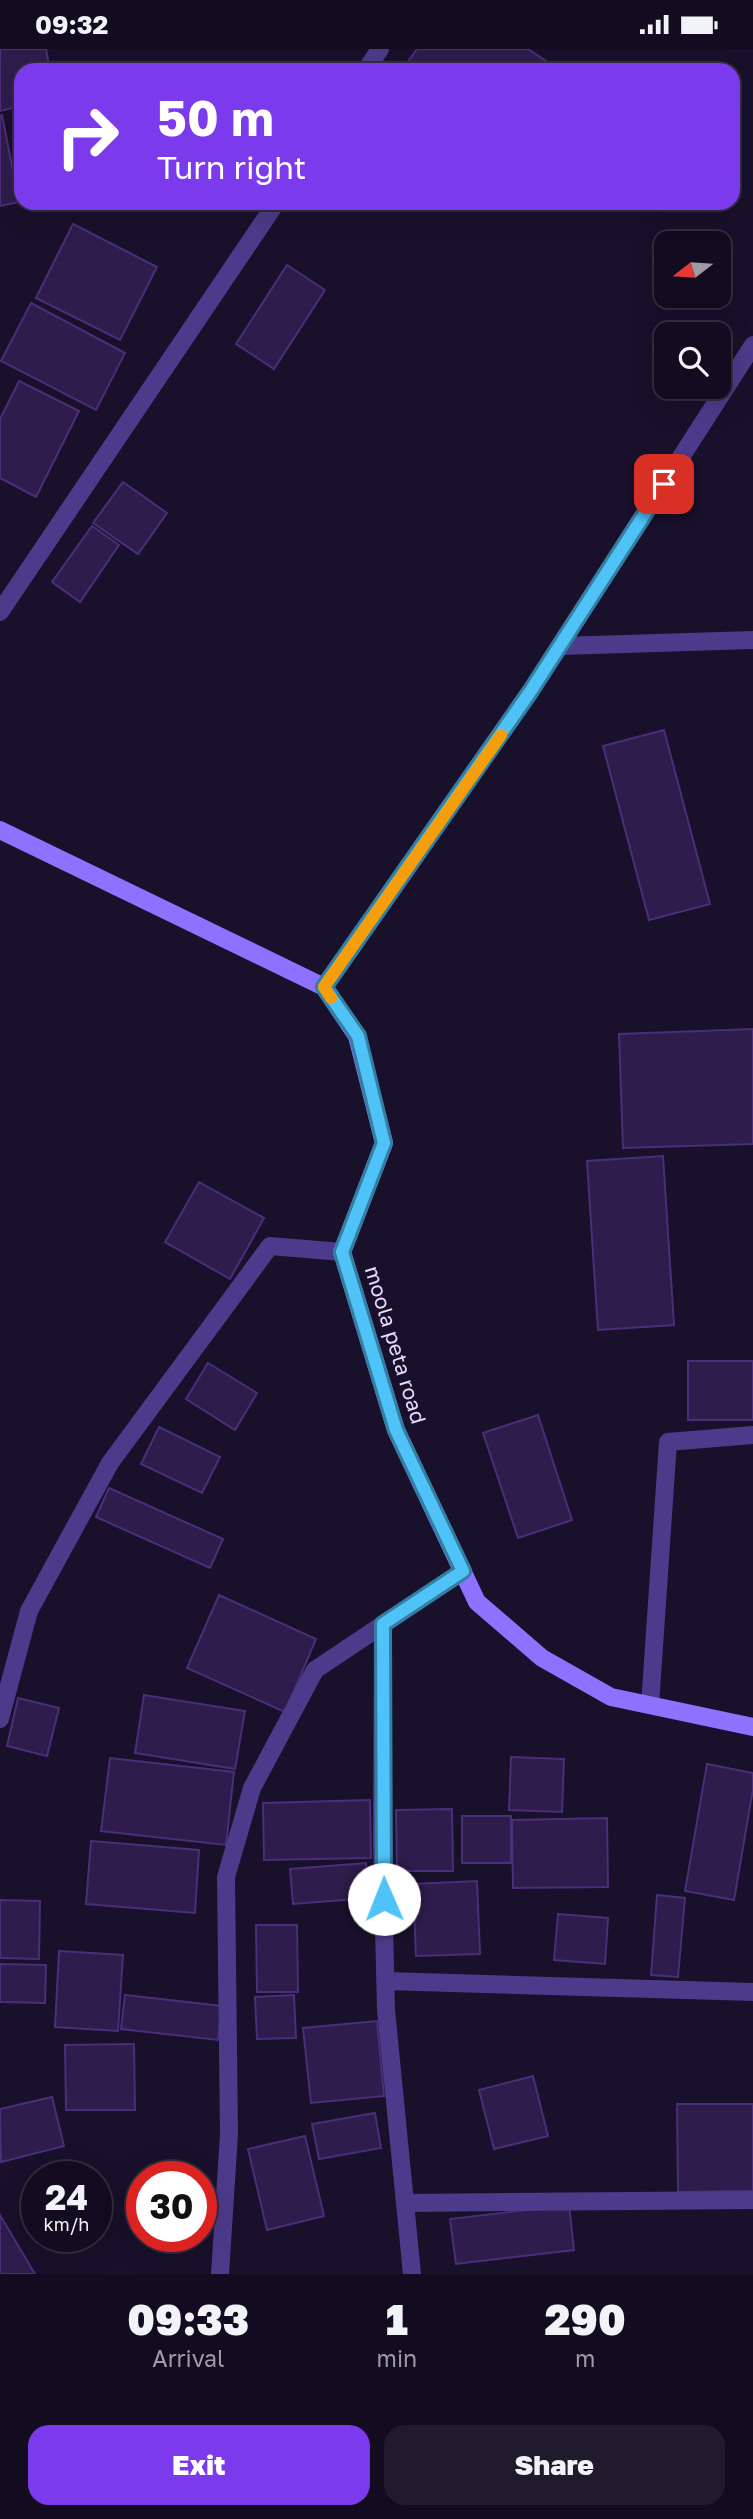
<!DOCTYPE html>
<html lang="en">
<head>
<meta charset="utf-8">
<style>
	:root { --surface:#130c20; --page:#201a2d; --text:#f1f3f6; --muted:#9d9ba5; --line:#322c3e; --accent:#7c3aed }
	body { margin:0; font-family:"Golos Text",sans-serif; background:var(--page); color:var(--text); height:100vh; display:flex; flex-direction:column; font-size:26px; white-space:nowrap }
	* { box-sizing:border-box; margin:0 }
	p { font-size:23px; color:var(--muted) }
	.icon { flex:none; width:38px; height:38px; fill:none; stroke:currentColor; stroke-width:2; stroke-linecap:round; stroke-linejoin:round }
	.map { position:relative; height:2225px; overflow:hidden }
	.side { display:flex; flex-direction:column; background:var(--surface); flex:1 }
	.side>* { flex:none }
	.hud { position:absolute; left:14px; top:14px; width:726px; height:147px; border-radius:21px; box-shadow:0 7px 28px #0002,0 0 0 2px var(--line); background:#7c3aed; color:#fff; overflow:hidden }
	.needle { width:46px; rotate:253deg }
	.fabs { position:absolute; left:654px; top:182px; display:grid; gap:14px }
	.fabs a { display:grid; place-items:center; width:77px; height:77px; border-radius:14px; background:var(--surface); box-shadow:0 7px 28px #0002,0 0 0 2px var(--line); font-size:35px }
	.speed { position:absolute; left:21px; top:2112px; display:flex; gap:14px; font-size:35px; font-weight:700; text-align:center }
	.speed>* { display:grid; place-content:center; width:91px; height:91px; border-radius:50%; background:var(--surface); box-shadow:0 7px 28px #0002,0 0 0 2px var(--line); line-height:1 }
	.speed small { font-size:18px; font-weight:400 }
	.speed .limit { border:10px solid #d22; background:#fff; color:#111 }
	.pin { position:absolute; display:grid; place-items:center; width:60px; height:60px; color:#fff; margin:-30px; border-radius:14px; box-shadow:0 4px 10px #0006 }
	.me { position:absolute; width:77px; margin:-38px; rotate:359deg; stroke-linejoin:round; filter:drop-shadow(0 0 5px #0008) }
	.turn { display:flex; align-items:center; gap:24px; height:147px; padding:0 28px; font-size:32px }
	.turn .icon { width:91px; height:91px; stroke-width:2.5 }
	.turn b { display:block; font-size:49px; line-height:60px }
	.eta { display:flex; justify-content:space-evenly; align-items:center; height:119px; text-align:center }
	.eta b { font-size:42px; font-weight:800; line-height:49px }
	.primary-button { display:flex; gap:14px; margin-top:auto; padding:14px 28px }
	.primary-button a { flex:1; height:80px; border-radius:21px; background:var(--accent); color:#fff; font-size:28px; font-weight:800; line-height:80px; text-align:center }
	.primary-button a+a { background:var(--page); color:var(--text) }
	.status { display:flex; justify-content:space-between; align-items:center; height:49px; padding:0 35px; background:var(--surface); direction:ltr }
	.status svg { height:19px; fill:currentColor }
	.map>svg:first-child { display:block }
	.building { fill:#2e1c4c; stroke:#4a2e78; stroke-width:2 }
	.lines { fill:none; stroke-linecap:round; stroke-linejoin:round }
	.lane { stroke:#4c3b8a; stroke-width:18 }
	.street { stroke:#4c3b8a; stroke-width:18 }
	.secondary { stroke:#8d71ff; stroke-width:18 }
	.route-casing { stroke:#337fa1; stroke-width:18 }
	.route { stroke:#4fc3f7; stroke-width:12 }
	.slow { stroke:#f59e0b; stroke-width:12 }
	.labels { text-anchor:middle; stroke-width:5; stroke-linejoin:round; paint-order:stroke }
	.street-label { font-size:21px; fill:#e5daff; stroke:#19102b }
</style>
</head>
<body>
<div class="status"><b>09:32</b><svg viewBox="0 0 49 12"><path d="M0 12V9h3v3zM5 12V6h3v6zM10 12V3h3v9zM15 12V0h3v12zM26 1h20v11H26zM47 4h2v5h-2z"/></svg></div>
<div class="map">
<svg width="753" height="2225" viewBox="0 0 753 2225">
	<rect width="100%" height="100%" fill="#19102b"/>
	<g class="building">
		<path d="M0,0H46L50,21H21V57L0,62Z"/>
		<path d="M417,0H528L552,16L549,21H402Z"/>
		<path d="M2,66L19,153L0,157V67Z"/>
		<path d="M73,175L157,218L120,291L36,249Z"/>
		<path d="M287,216L325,241L274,320L236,295Z"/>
		<path d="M31,254L125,304L96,361L1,312Z"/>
		<path d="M19,332L79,362L36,448L0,429V370Z"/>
		<path d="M123,433L167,464L138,505L93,474Z"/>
		<path d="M92,477L119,496L80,553L52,533Z"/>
		<path d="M664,681L710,855L649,871L603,697Z"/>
		<path d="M753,980V1095L623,1099L619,985Z"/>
		<path d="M663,1107L674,1276L598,1281L587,1112Z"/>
		<path d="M199,1133L264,1169L230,1230L165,1193Z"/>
		<rect x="688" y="1312" width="65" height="59"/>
		<path d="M208,1314L257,1344L235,1381L186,1350Z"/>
		<path d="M538,1366L572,1471L518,1489L483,1384Z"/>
		<path d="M159,1378L220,1408L202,1444L141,1415Z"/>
		<path d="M109,1439L223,1490L210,1519L96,1468Z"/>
		<path d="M219,1546L316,1590L285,1663L187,1619Z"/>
		<path d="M144,1646L245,1662L235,1720L135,1704Z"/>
		<path d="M18,1649L59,1659L47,1707L7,1697Z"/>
		<path d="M511,1708L564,1710L562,1763L509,1761Z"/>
		<path d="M110,1709L234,1723L226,1796L101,1782Z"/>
		<path d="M707,1715L753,1724V1740L734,1851L685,1842Z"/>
		<path d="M370,1751L371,1809L264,1811L263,1754Z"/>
		<path d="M452,1760L453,1822H397L396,1761Z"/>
		<rect x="462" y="1767" width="49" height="47"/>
		<path d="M607,1769L608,1838L513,1839L512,1771Z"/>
		<path d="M91,1792L199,1801L195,1864L86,1855Z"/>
		<path d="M366,1814L369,1849L293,1855L290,1820Z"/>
		<path d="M477,1832L480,1905L416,1907L413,1835Z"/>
		<path d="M657,1846L685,1849L678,1928L651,1926Z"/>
		<path d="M0,1851L40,1852L39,1910L0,1909Z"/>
		<path d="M558,1865L608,1869L605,1915L554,1911Z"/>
		<path d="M256,1876H297L298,1943H257Z"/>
		<path d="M59,1902L123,1906L118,1982L55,1978Z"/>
		<path d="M0,1915L46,1916L45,1954L0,1953Z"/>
		<path d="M125,1946L222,1957L218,1991L121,1980Z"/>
		<path d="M294,1946L296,1989L257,1990L255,1948Z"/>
		<path d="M377,1972L384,2047L311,2054L303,1979Z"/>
		<path d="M134,1995L135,2061H66L65,1996Z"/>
		<path d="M533,2027L548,2087L494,2100L479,2041Z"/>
		<path d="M52,2048L64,2097L1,2113L0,2060Z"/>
		<path d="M677,2055H753V2142L678,2143Z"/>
		<path d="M375,2064L381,2099L319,2110L312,2075Z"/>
		<path d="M305,2087L324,2167L267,2181L248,2100Z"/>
		<path d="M569,2156L574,2201L456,2215L450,2170Z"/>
		<path d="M0,2166L35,2225H0Z"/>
	</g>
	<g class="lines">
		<g class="lane">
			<path d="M560,597L753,591"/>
			<path d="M650,1656L668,1393L753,1386"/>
		</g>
		<g class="street">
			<path d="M366,21L380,0"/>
			<path d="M0,563L276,154"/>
			<path d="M324,938L530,643L753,296"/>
			<path d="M383,1575L382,1794L386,1961L412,2225"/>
			<path d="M0,1670L29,1562L110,1414L270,1197L342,1203"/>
			<path d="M386,1932L753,1943"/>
			<path d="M405,2154L753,2151"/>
			<path d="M220,2225L229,2085L226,1828L252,1739L315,1621L463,1522"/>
		</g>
		<path class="secondary" d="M0,781L324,938L357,987L384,1094L342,1203L396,1381L477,1553L542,1609L611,1648L753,1678"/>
	</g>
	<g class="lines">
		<defs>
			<path id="route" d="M384,1850L383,1575L463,1522L396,1381L342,1203L384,1094L358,987L324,938L530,643L664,435"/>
		</defs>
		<use href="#route" class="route-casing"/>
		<use href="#route" class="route"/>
		<path class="slow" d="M331,949L324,938L501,686"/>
	</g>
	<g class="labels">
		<g class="street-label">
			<text transform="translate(395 1296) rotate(73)" y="7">moola peta road</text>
		</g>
	</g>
</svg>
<div class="fabs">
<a><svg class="needle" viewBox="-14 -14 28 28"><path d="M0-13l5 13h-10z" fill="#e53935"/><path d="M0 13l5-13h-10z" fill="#9d9ba5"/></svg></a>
<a><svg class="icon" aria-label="search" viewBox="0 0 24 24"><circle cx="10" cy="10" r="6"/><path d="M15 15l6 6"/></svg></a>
</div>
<div class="speed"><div>24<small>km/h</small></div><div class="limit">30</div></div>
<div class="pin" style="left:664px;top:435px;background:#d93025"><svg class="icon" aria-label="arrive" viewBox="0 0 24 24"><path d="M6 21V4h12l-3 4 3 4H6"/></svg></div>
<svg class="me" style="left:384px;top:1850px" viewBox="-20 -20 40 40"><circle r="19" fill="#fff"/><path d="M0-13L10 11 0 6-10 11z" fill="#4fc3f7"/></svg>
<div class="hud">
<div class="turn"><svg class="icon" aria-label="right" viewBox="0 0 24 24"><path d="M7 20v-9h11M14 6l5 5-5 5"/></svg><div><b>50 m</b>Turn right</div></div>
</div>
</div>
<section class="side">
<div class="eta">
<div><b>09:33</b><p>Arrival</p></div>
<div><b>1</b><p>min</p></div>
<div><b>290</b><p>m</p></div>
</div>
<div class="primary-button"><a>Exit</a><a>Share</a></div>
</section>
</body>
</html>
